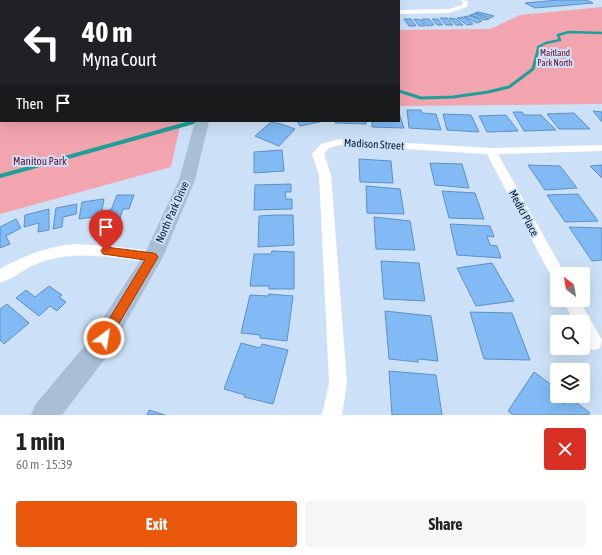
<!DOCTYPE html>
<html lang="en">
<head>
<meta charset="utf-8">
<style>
	:root { --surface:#fff; --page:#f6f6f6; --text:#222; --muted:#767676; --accent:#ea580c }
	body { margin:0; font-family:"Asap Condensed",sans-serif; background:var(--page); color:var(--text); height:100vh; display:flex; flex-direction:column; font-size:15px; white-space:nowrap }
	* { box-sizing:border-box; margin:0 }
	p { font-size:13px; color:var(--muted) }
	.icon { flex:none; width:22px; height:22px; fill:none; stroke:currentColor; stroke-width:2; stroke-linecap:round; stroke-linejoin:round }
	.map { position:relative; height:415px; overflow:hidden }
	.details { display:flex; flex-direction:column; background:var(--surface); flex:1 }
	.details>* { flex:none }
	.top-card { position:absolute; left:0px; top:0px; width:400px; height:122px; box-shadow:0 4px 16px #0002; background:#202124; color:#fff; overflow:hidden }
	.needle { width:26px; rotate:329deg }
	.controls { position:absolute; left:550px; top:267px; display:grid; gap:8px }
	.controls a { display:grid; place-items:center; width:40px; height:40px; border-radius:4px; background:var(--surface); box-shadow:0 4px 16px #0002; font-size:20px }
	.pin { position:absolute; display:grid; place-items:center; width:34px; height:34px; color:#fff; margin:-41px -17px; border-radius:50% 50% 50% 0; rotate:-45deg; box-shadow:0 0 4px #0007 }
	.pin .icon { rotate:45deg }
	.me { position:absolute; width:44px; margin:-22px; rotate:31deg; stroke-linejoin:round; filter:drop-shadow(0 0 3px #0008) }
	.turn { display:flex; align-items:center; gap:14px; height:84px; padding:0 16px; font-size:18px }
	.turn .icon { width:52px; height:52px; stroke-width:2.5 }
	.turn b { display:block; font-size:28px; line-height:34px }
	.then { display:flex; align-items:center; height:38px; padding:0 16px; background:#0003; gap:8px; font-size:15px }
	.round { display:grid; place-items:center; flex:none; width:42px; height:42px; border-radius:4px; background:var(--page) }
	.overview { display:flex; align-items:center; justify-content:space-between; height:68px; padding:0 16px }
	h1 { font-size:24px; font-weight:700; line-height:30px }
	.action { display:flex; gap:8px; margin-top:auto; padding:8px 16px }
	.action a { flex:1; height:46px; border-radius:4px; background:var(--accent); color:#fff; font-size:16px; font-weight:700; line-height:46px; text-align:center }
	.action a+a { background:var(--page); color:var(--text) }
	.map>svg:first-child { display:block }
	.green { fill:#f2a4af }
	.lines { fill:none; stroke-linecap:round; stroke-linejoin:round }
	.stream-far2 { stroke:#1f9f99; stroke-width:2.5 }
	.stream-far1 { stroke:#1f9f99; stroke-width:3 }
	.stream { stroke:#1f9f99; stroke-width:4 }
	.building { fill:#81baf4; stroke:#5d90c4 }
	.street { fill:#fff; fill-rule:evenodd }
	.secondary { fill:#a8bfd6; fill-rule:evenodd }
	.route { fill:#ea580c; stroke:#983908 }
	.labels { text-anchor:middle; stroke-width:4; stroke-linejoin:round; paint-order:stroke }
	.far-park-label { font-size:9px; fill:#700a2b; stroke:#cce1f7 }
	.street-label { font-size:11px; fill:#0b2034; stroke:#cce1f7 }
	.park-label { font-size:11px; fill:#700a2b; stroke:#cce1f7 }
</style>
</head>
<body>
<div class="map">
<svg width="602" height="415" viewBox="0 0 602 415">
	<rect width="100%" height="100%" fill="#cce1f7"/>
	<g class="green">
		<path d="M602,7V104L399,106V30L490,29L520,15Z"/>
		<path d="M0,70L1,121H181L171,167L0,214Z"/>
	</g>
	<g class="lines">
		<path class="stream-far2" d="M538,51V47L546,43L560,40L558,35L569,32L602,33"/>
		<path class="stream-far1" d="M399,91L421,98L453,97L488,92L509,87L533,69L538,50"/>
		<path class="stream" d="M0,176L197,121"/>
	</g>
	<g class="building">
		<path d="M78,0H139L77,1Z"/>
		<path d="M558,0H586L593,3L535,8L525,3Z"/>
		<path d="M478,12L494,16L491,18L475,13Z"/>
		<path d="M473,14H476L489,19L485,20L470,15Z"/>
		<path d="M468,16H472L482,21L477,23L464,17Z"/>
		<path d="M464,17L473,24L467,25L457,18Z"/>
		<path d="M440,18H447L453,25H446Z"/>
		<path d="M449,18L456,19L463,25H456Z"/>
		<path d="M404,19H411L416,26H409Z"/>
		<path d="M414,19L421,20L425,26H419Z"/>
		<path d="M422,19H429L434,25L427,26Z"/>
		<path d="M432,19H438L443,25H437Z"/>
		<path d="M407,110H421L422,113L436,114L441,130L409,128Z"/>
		<path d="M593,111L602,112V122Z"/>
		<path d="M513,112H522L524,115H541L556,130L524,131Z"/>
		<path d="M399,113L404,128L372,127V121H399Z"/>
		<path d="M574,113L590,129H559L547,114Z"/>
		<path d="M443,114L471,115L479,132L447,130Z"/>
		<path d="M506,115L518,131L487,132L479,116Z"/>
		<path d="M297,121H324L300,126Z"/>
		<path d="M335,121H366V124L335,123Z"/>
		<path d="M271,122L281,124L295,129L279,146L255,136Z"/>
		<path d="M282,150L284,171L254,173V152Z"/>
		<path d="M359,159L391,161L393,183L360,182Z"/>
		<path d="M430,163L462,164L469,188L435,185Z"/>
		<path d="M528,165L560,166L577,188L545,190Z"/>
		<path d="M602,165V178L590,166Z"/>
		<path d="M291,184V192H285L286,199H292V209L254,210L255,185Z"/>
		<path d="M366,186L400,189L404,214L367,213Z"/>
		<path d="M442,191L475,193L484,219L449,218Z"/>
		<path d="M578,194L598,221L565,222L547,195Z"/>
		<path d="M117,195H134L129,209H123L119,221L103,222L108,210H111Z"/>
		<path d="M104,199L101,216L79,219L82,202Z"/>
		<path d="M77,204L76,214L63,217L62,227L53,229L56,208Z"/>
		<path d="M49,209V230L38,232L39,223L24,227L25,215Z"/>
		<path d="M275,215H293L294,245L258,247L259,216Z"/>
		<path d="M374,217L410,221L415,250L376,249Z"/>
		<path d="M16,219L21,228L6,236L10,244L0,248V227Z"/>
		<path d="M450,224L490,226L494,237L487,236L490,245L497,246L501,258L457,255Z"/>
		<path d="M569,227L602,228V260L592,261Z"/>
		<path d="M272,251L294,252V289H269V286H250L254,254H271Z"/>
		<path d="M381,261L419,263L425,301L384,299Z"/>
		<path d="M492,263L514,301L476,306L457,268Z"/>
		<path d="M49,286L62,295L59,297L66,302L57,311L50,306L39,316L16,298L26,290L35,297Z"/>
		<path d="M269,294L293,296L287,341L260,338V335L241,333L250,295L268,296Z"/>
		<path d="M7,304L29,323L4,344L0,340V309Z"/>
		<path d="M385,311L431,316L438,361L418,359V362L389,359Z"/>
		<path d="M470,312L512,313L530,360L484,359Z"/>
		<path d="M241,343L260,348L262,344L288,350L273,404L244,397L245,395L224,389Z"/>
		<path d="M389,371L436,375L442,415H392Z"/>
		<path d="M534,372L553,386L549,392L565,404L569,397L590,413L588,415H513L508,411Z"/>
		<path d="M149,410L165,415H147Z"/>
	</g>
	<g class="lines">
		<g class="street">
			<rect x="17" y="0" width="6" height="1"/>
			<rect x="351" y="0" width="6" height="1"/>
			<path d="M461,0L468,1L467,7L449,13L399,14V10L449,9L462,5L463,2Z"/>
			<path d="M0,14H1L0,19Z"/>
			<path d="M340,139L491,148L602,145V151L498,154L565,274H557V280L552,278L487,154L340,145L329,148L324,154L331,175L347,383L342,415H322L329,383L319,175L312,154L321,144Z"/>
			<path d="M74,244L110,246L153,251L158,253L160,257L158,261L153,263C117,258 79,250 44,261C28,266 15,278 0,283V269C24,255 47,247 74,244Z"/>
			<path d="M563,300H579L602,340L600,348L594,350L588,348L583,339V322H574Z"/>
		</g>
		<path class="secondary" d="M195,121H209L195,180L163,257L105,359L62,415H31L35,405L87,343L145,253L179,180Z"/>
	</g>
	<path class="route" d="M106,247L153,253L156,254L158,257L108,342L104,343L100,342L98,338L100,334L145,260L103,254L101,251L103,248Z"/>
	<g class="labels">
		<g class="far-park-label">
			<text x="555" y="56">Maitland<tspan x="555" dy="10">Park North</tspan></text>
		</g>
		<g class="street-label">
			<text transform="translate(374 144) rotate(3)" y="4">Madison Street</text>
			<text transform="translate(172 212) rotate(-66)" y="4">North Park Drive</text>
			<text transform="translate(524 213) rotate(62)" y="4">Medici Place</text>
		</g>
		<g class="park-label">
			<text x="40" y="165">Manitou Park</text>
		</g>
	</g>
</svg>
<div class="controls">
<a><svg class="needle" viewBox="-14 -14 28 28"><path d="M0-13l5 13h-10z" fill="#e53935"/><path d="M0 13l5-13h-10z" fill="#767676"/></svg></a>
<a><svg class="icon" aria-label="search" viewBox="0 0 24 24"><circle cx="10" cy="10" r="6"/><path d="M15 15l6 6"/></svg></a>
<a><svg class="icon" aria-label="layers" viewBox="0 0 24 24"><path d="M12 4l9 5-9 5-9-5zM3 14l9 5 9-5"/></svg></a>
</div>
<div class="pin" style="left:106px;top:251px;background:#d93025"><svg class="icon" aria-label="arrive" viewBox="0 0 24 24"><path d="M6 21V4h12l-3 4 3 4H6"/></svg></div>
<svg class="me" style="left:104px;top:338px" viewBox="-20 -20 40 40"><circle r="17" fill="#ea580c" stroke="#fff" stroke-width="3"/><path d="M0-11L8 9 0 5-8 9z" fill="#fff"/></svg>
<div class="top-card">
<div class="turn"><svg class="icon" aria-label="left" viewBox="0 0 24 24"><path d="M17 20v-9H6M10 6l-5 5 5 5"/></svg><div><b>40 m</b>Myna Court</div></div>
<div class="then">Then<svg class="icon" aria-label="arrive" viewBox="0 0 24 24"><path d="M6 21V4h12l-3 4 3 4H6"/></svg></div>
</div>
</div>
<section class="details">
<div class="overview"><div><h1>1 min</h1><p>60 m · 15:39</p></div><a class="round" style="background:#d93025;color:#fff"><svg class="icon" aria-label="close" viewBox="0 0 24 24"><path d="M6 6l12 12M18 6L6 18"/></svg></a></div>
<div class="action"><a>Exit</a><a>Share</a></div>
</section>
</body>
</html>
